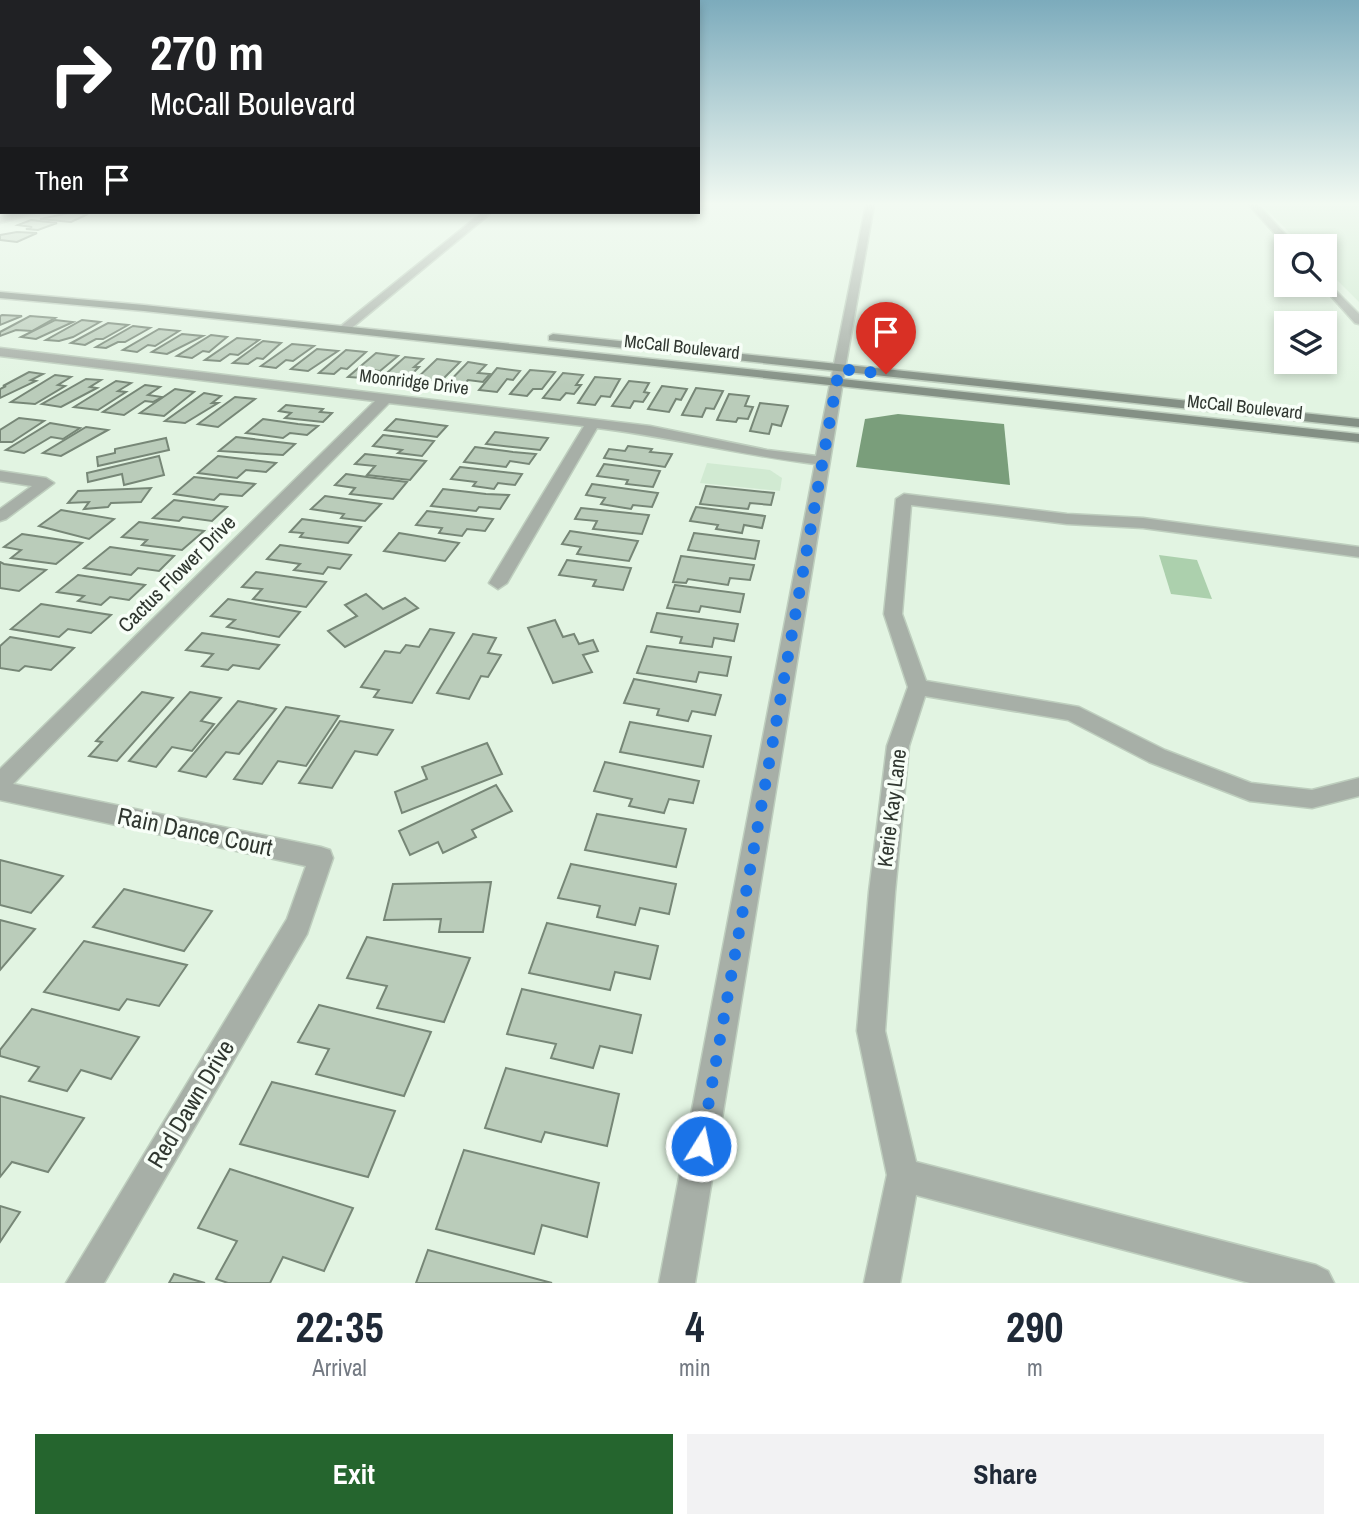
<!DOCTYPE html>
<html lang="en">
<head>
<meta charset="utf-8">
<style>
	:root { --surface:#fff; --page:#f2f2f3; --text:#1f2937; --muted:#747a83; --accent:#25652e }
	body { margin:0; font-family:"Archivo Narrow",sans-serif; background:var(--page); color:var(--text); height:100vh; display:flex; flex-direction:column; font-size:26px; white-space:nowrap }
	* { box-sizing:border-box; margin:0 }
	p { font-size:23px; color:var(--muted) }
	.icon { flex:none; width:38px; height:38px; fill:none; stroke:currentColor; stroke-width:2; stroke-linecap:round; stroke-linejoin:round }
	.map { position:relative; height:1283px; overflow:hidden }
	.details { display:flex; flex-direction:column; background:var(--surface); flex:1 }
	.details>* { flex:none }
	.banner { position:absolute; left:0px; top:0px; width:700px; height:214px; box-shadow:0 4px 10px #0003; background:#202124; color:#fff; overflow:hidden }
	.buttons { position:absolute; left:1274px; top:234px; display:grid; gap:14px }
	.buttons a { display:grid; place-items:center; width:63px; height:63px; border-radius:0px; background:var(--surface); box-shadow:0 4px 10px #0003; font-size:35px }
	.pin { position:absolute; display:grid; place-items:center; width:60px; height:60px; color:#fff; margin:-72px -30px; border-radius:50% 50% 50% 0; rotate:-45deg; box-shadow:0 0 7px #0007 }
	.pin .icon { rotate:45deg }
	.me { position:absolute; width:77px; margin:-38px; rotate:10deg; stroke-linejoin:round; filter:drop-shadow(0 0 5px #0008) }
	.turn { display:flex; align-items:center; gap:24px; height:147px; padding:0 35px; font-size:32px }
	.turn .icon { width:91px; height:91px; stroke-width:2.5 }
	.turn b { display:block; font-size:49px; line-height:60px }
	.then { display:flex; align-items:center; height:66px; padding:0 35px; background:#0003; gap:14px; font-size:26px }
	.eta { display:flex; justify-content:space-evenly; align-items:center; height:119px; text-align:center }
	.eta b { font-size:42px; font-weight:800; line-height:49px }
	.cta { display:flex; gap:14px; margin-top:auto; padding:14px 35px }
	.cta a { flex:1; height:80px; border-radius:0px; background:var(--accent); color:#fff; font-size:28px; font-weight:800; line-height:80px; text-align:center }
	.cta a+a { background:var(--page); color:var(--text) }
	.map>svg:first-child { display:block }
	.built { fill:#d1ead2 }
	.green { fill:#acd0ad }
	.water { fill:#7a9e7b }
	.building { fill:#baccba; stroke:#778777; stroke-width:2 }
	.lines { fill:none; stroke-linecap:round; stroke-linejoin:round }
	.minor-casing { stroke:#becebe; stroke-width:3 }
	.tertiary-casing { stroke:#becebe; stroke-width:3 }
	.secondary-casing { stroke:#becebe; stroke-width:3 }
	.minor { fill:#a7afa7; fill-rule:evenodd }
	.tertiary { fill:#a7afa7; fill-rule:evenodd }
	.secondary { fill:#849085; fill-rule:evenodd }
	.route { stroke:#1a73e8; stroke-width:12; stroke-dasharray:0 21.6 }
	.labels { text-anchor:middle; stroke-width:7; stroke-linejoin:round; paint-order:stroke }
	.far-street-label { font-size:18px; fill:#303730; stroke:#f7fef7 }
	.street-label { font-size:21px; fill:#303730; stroke:#f7fef7 }
	.near-street-label { font-size:24px; fill:#303730; stroke:#f7fef7 }
</style>
</head>
<body>
<div class="map">
<svg width="1359" height="1283" viewBox="0 0 1359 1283">
	<rect width="100%" height="100%" fill="#e2f4e2"/>
	<g class="built">
		<path d="M1262,205H1359V302L1325,268V247H1304Z"/>
		<path d="M707,463L770,470L782,478L780,491L700,483Z"/>
	</g>
	<path class="green" d="M1159,555L1197,560L1212,599L1171,594Z"/>
	<path class="water" d="M898,414L1004,424L1010,485L856,467L865,419Z"/>
	<g class="building">
		<path d="M69,213L88,214L71,222L40,219Z"/>
		<path d="M31,220L57,223L38,230L26,229L32,227L18,225Z"/>
		<path d="M17,232L37,233L17,242L0,240V235Z"/>
		<path d="M2,315L22,316L0,325V316Z"/>
		<path d="M30,316L55,318L32,331L16,330L0,336V332Z"/>
		<path d="M55,320L73,322L36,339L21,337Z"/>
		<path d="M82,320L100,322L73,337L59,341L46,340Z"/>
		<path d="M108,323L128,325L103,339H96L85,345L71,343Z"/>
		<path d="M133,326L150,328L125,342H118L106,348L96,347Z"/>
		<path d="M159,329L179,331L155,346L148,345L137,352L123,350Z"/>
		<path d="M182,334L203,336L167,354L152,352Z"/>
		<path d="M211,335L227,337L209,352L203,351L192,358L177,356Z"/>
		<path d="M237,338L259,340L238,355L230,354L220,361L205,360Z"/>
		<path d="M263,341L281,343L263,359L257,358L248,364L233,363Z"/>
		<path d="M292,344L314,346L293,361L286,360L276,368L261,366Z"/>
		<path d="M317,349L338,351L308,371L291,369Z"/>
		<path d="M346,350L366,352L347,369L341,368L334,374L319,373Z"/>
		<path d="M376,353L398,356L380,371L373,370L363,378L348,377Z"/>
		<path d="M405,357L423,359L414,367H419L410,376L402,375L395,381L379,380Z"/>
		<path d="M437,359L460,362L444,378L436,377L428,385L412,383Z"/>
		<path d="M468,362L486,365L478,373L490,374L483,382L468,380L460,389L444,387Z"/>
		<path d="M497,368L520,371L513,380L507,379L497,392L479,390Z"/>
		<path d="M530,370L555,372L542,389H533L527,396L510,394Z"/>
		<path d="M29,372L43,374L31,380L36,381L0,398V389L6,386H3Z"/>
		<path d="M563,373L583,375L576,385H581L574,394L566,393L560,400L543,398Z"/>
		<path d="M55,375L71,377L58,385L65,386L35,404L11,402Z"/>
		<path d="M595,377L620,379L610,397L601,396L595,405L578,403Z"/>
		<path d="M86,379L101,380L90,387L97,388L61,407L42,404Z"/>
		<path d="M116,381L131,383L118,391L126,392L98,410L74,407Z"/>
		<path d="M629,381L649,383L644,392L649,393L643,402L634,401L630,408L612,406Z"/>
		<path d="M145,385L160,387L148,395L162,397L153,402L145,401L124,415L103,412Z"/>
		<path d="M662,386L687,389L681,400L676,399L669,412L648,409Z"/>
		<path d="M696,388L723,391L714,409L706,408L702,417L682,415Z"/>
		<path d="M175,389L194,392L164,416L140,413Z"/>
		<path d="M204,393L221,396L212,403H218L185,423L165,421Z"/>
		<path d="M729,394L749,396L745,406L753,407L748,419L738,418L736,422L717,420Z"/>
		<path d="M235,397L255,399L218,427L198,424Z"/>
		<path d="M760,403L788,406L781,426L772,424L769,434L750,431Z"/>
		<path d="M286,405L323,409L320,412L332,413L323,422L285,418L291,413L279,411Z"/>
		<path d="M19,418L44,421L12,442H0V430Z"/>
		<path d="M263,419L298,424L318,426L307,435L290,433L283,438L246,433Z"/>
		<path d="M396,419L447,426L437,437L385,430Z"/>
		<path d="M50,423L80,428L63,439L51,437L24,453L6,450Z"/>
		<path d="M86,427L108,430L61,456L43,453Z"/>
		<path d="M495,432L548,438L540,450L486,444Z"/>
		<path d="M383,435L434,441L422,456L398,453L402,450L373,446Z"/>
		<path d="M236,437L295,444L283,455L219,451Z"/>
		<path d="M166,438L169,450L98,466L97,457L115,453V449Z"/>
		<path d="M628,446L652,449L650,452L672,454L665,467L604,458L609,449L625,451Z"/>
		<path d="M475,447L513,452L536,454L529,464L510,461L506,467L464,462Z"/>
		<path d="M365,454L426,461L410,480L367,475L375,466L355,464Z"/>
		<path d="M159,456L164,475L124,485L122,474L88,482L87,473Z"/>
		<path d="M218,456L276,463L266,472L246,470L237,478L198,473Z"/>
		<path d="M604,464L660,471L653,487L626,484L628,480L597,476Z"/>
		<path d="M460,467L522,474L515,485L498,483L494,489L473,486L476,482L451,479Z"/>
		<path d="M346,474L367,477L407,482L393,499L350,494L355,488L335,485Z"/>
		<path d="M194,477L255,484L242,496L220,494L214,500L174,494Z"/>
		<path d="M592,484L658,493L652,507L633,505L631,509L601,504L605,498L586,495Z"/>
		<path d="M706,486L774,493L771,505L750,503L748,509L700,504Z"/>
		<path d="M151,488L141,502L111,503L108,507L84,509L89,502L68,503L78,491Z"/>
		<path d="M443,489L486,494L509,495L500,509L479,507L476,511L431,506Z"/>
		<path d="M325,496L381,504L365,521L341,518L344,514L311,509Z"/>
		<path d="M174,500L227,507L212,521L183,517L179,521L153,518Z"/>
		<path d="M696,507L765,516L762,528L744,525L742,533L716,529L718,525L690,521Z"/>
		<path d="M581,508L649,515L642,534L593,529L597,521L575,519Z"/>
		<path d="M61,510L114,519L89,539L39,526Z"/>
		<path d="M427,511L493,519L485,531L467,529L462,536L439,533L442,528L416,525Z"/>
		<path d="M302,519L361,527L348,543L300,537L303,533L290,532Z"/>
		<path d="M139,522L204,531L182,550L142,545L147,540L122,537Z"/>
		<path d="M570,531L638,541L629,561L577,554L581,547L562,544Z"/>
		<path d="M399,533L459,543L445,561L384,551Z"/>
		<path d="M694,533L759,541L755,559L688,550Z"/>
		<path d="M22,534L82,543L56,564L11,558L21,550L4,547Z"/>
		<path d="M280,545L351,555L340,569L328,567L323,574L294,570L300,564L267,559Z"/>
		<path d="M110,547L174,556L159,571L138,568L131,575L84,568Z"/>
		<path d="M681,556L754,565L750,580L730,578L728,585L688,579L686,583L673,582Z"/>
		<path d="M567,560L631,568L623,590L593,586L596,580L559,575Z"/>
		<path d="M0,562L4,564L46,570L19,591L0,588Z"/>
		<path d="M256,572L326,582L306,607L253,599L262,589L242,587Z"/>
		<path d="M78,575L145,585L129,600L110,597L101,605L78,601L84,596L57,592Z"/>
		<path d="M675,585L744,594L740,612L701,606L699,612L667,608Z"/>
		<path d="M366,594L383,609L405,598L418,608L345,647L328,631L357,616L345,605Z"/>
		<path d="M228,599L300,612L279,637L227,627L235,620L211,616Z"/>
		<path d="M41,604L111,615L91,633L68,629L59,637L11,629Z"/>
		<path d="M657,613L738,624L734,641L714,638L712,647L680,643L682,637L651,632Z"/>
		<path d="M555,620L563,637L574,634L579,644L593,640L598,651L583,655L592,672L553,683L528,628Z"/>
		<path d="M430,629L454,633L412,703L374,697L379,690L361,687L385,651L400,653L406,645L419,647Z"/>
		<path d="M202,633L248,640L279,645L259,669L233,665L228,670L202,666L213,654L186,650Z"/>
		<path d="M473,634L496,638L488,653L501,655L488,677L481,676L469,699L437,693Z"/>
		<path d="M10,637L74,648L51,670L25,666L19,671L0,668V646Z"/>
		<path d="M647,646L731,657L727,676L699,672L696,682L637,673Z"/>
		<path d="M634,679L721,695L715,715L692,711L688,721L657,715L659,709L624,703Z"/>
		<path d="M142,692L173,698L117,761L89,756L102,742L96,741Z"/>
		<path d="M190,692L221,698L201,721L214,724L192,751L172,747L156,767L129,761Z"/>
		<path d="M238,701L276,709L239,754L226,752L206,777L179,771Z"/>
		<path d="M286,707L339,716L306,766L278,761L262,784L234,779Z"/>
		<path d="M340,721L393,730L377,755L355,751L332,788L299,783Z"/>
		<path d="M630,722L711,736L703,767L620,752Z"/>
		<path d="M487,743L502,774L402,813L395,792L427,779L422,767Z"/>
		<path d="M605,762L699,781L693,803L669,799L664,813L629,806L632,799L594,791Z"/>
		<path d="M496,785L512,811L472,830L476,837L443,853L438,842L410,855L399,831Z"/>
		<path d="M597,814L686,829L676,867L585,850Z"/>
		<path d="M0,860L63,876L31,913L0,905Z"/>
		<path d="M571,864L676,884L669,914L640,908L635,925L597,917L600,906L558,898Z"/>
		<path d="M491,882L483,932H439L441,919L384,920L393,884Z"/>
		<path d="M124,889L212,911L184,951L93,927Z"/>
		<path d="M0,920L35,929L0,970Z"/>
		<path d="M547,923L658,946L650,979L615,972L610,990L529,973Z"/>
		<path d="M367,937L470,958L444,1022L377,1008L387,986L347,978Z"/>
		<path d="M84,941L187,965L159,1006L127,999L119,1010L44,992Z"/>
		<path d="M522,989L641,1015L632,1053L600,1046L593,1068L551,1058L556,1044L507,1034Z"/>
		<path d="M319,1005L431,1032L404,1096L316,1074L329,1049L298,1042Z"/>
		<path d="M32,1009L139,1037L111,1079L81,1070L67,1091L29,1081L39,1067L0,1056V1050Z"/>
		<path d="M506,1068L619,1094L607,1146L545,1132L541,1142L485,1128Z"/>
		<path d="M272,1082L395,1111L368,1177L240,1144Z"/>
		<path d="M0,1096L84,1118L48,1172L12,1162L0,1177Z"/>
		<path d="M464,1150L599,1183L587,1237L542,1225L534,1254L436,1229Z"/>
		<path d="M230,1169L353,1208L324,1271L283,1257L270,1283H228L216,1279L237,1241L198,1228Z"/>
		<path d="M0,1206L20,1212L0,1242Z"/>
		<path d="M428,1250L552,1283H416Z"/>
		<path d="M174,1274L205,1283H169Z"/>
	</g>
	<g class="lines">
		<defs>
			<g id="minor">
				<path d="M1249,205H1258L1297,247H1287Z"/>
				<path d="M24,212H38L0,223V217Z"/>
				<path d="M483,212H492L348,331H340V327Z"/>
				<path d="M1325,280L1359,314V324L1355,323L1321,285H1325Z"/>
				<path d="M0,348L650,426L767,450L816,456L833,369L839,365L843,366L845,369L695,1283H659L815,464C741,455 670,437 597,428L507,583L498,589L489,583L584,426L389,403L13,784L321,847L330,850L333,858L307,934L104,1283H66L287,919L306,866L0,800V769L375,401L0,356Z"/>
				<path d="M0,471L46,478L54,483L6,519L0,521V509L32,486L0,481Z"/>
				<path d="M904,494L1067,514L1143,518L1359,547V557L1143,528L1067,524L911,505L902,614L926,681L1079,707L1165,750L1251,783L1312,790L1359,778V796L1312,808L1250,801L1149,762L1068,720L925,696L909,746L895,892L885,1031L916,1162L1316,1265L1328,1271L1334,1283H1250L916,1195L900,1283H864L887,1175L857,1031L869,892L887,746L908,687L884,614L896,499Z"/>
			</g>
			<path id="tertiary" d="M866,205H874L845,369L839,373L833,369Z"/>
			<g id="secondary">
				<path d="M0,292L144,305L1359,434V442L144,311L0,298Z"/>
				<path d="M553,334L1359,419V427L549,340V336Z"/>
			</g>
		</defs>
		<use href="#minor" class="minor-casing"/>
		<use href="#tertiary" class="tertiary-casing"/>
		<use href="#secondary" class="secondary-casing"/>
		<use href="#minor" class="minor"/>
		<use href="#tertiary" class="tertiary"/>
		<use href="#secondary" class="secondary"/>
	</g>
	<linearGradient id="sky" x2="0" y2="1"><stop stop-color="#7cabbc"/><stop offset="0.53" stop-color="#f2faf2"/><stop offset="1" stop-color="#f2faf2" stop-opacity="0"/></linearGradient>
	<rect width="1359" height="385" fill="url(#sky)"/>
	<g class="lines">
		<path class="route" d="M701,1146L839,369L886,374"/>
	</g>
	<g class="labels">
		<g class="far-street-label">
			<text transform="translate(682 347) rotate(6)" y="6">McCall Boulevard</text>
			<text transform="translate(414 382) rotate(7)" y="6">Moonridge Drive</text>
			<text transform="translate(1245 407) rotate(6)" y="6">McCall Boulevard</text>
		</g>
		<g class="street-label">
			<text transform="translate(177 574) rotate(-45)" y="7">Cactus Flower Drive</text>
			<text transform="translate(892 808) rotate(-83)" y="7">Kerie Kay Lane</text>
		</g>
		<g class="near-street-label">
			<text transform="translate(195 832) rotate(12)" y="8">Rain Dance Court</text>
			<text transform="translate(191 1104) rotate(-59)" y="8">Red Dawn Drive</text>
		</g>
	</g>
</svg>
<div class="buttons">
<a><svg class="icon" aria-label="search" viewBox="0 0 24 24"><circle cx="10" cy="10" r="6"/><path d="M15 15l6 6"/></svg></a>
<a><svg class="icon" aria-label="layers" viewBox="0 0 24 24"><path d="M12 4l9 5-9 5-9-5zM3 14l9 5 9-5"/></svg></a>
</div>
<div class="pin" style="left:886px;top:374px;background:#d93025"><svg class="icon" aria-label="arrive" viewBox="0 0 24 24"><path d="M6 21V4h12l-3 4 3 4H6"/></svg></div>
<svg class="me" style="left:701px;top:1146px" viewBox="-20 -20 40 40"><circle r="17" fill="#1a73e8" stroke="#fff" stroke-width="3"/><path d="M0-11L8 9 0 5-8 9z" fill="#fff"/></svg>
<div class="banner">
<div class="turn"><svg class="icon" aria-label="right" viewBox="0 0 24 24"><path d="M7 20v-9h11M14 6l5 5-5 5"/></svg><div><b>270 m</b>McCall Boulevard</div></div>
<div class="then">Then<svg class="icon" aria-label="arrive" viewBox="0 0 24 24"><path d="M6 21V4h12l-3 4 3 4H6"/></svg></div>
</div>
</div>
<section class="details">
<div class="eta">
<div><b>22:35</b><p>Arrival</p></div>
<div><b>4</b><p>min</p></div>
<div><b>290</b><p>m</p></div>
</div>
<div class="cta"><a>Exit</a><a>Share</a></div>
</section>
</body>
</html>
